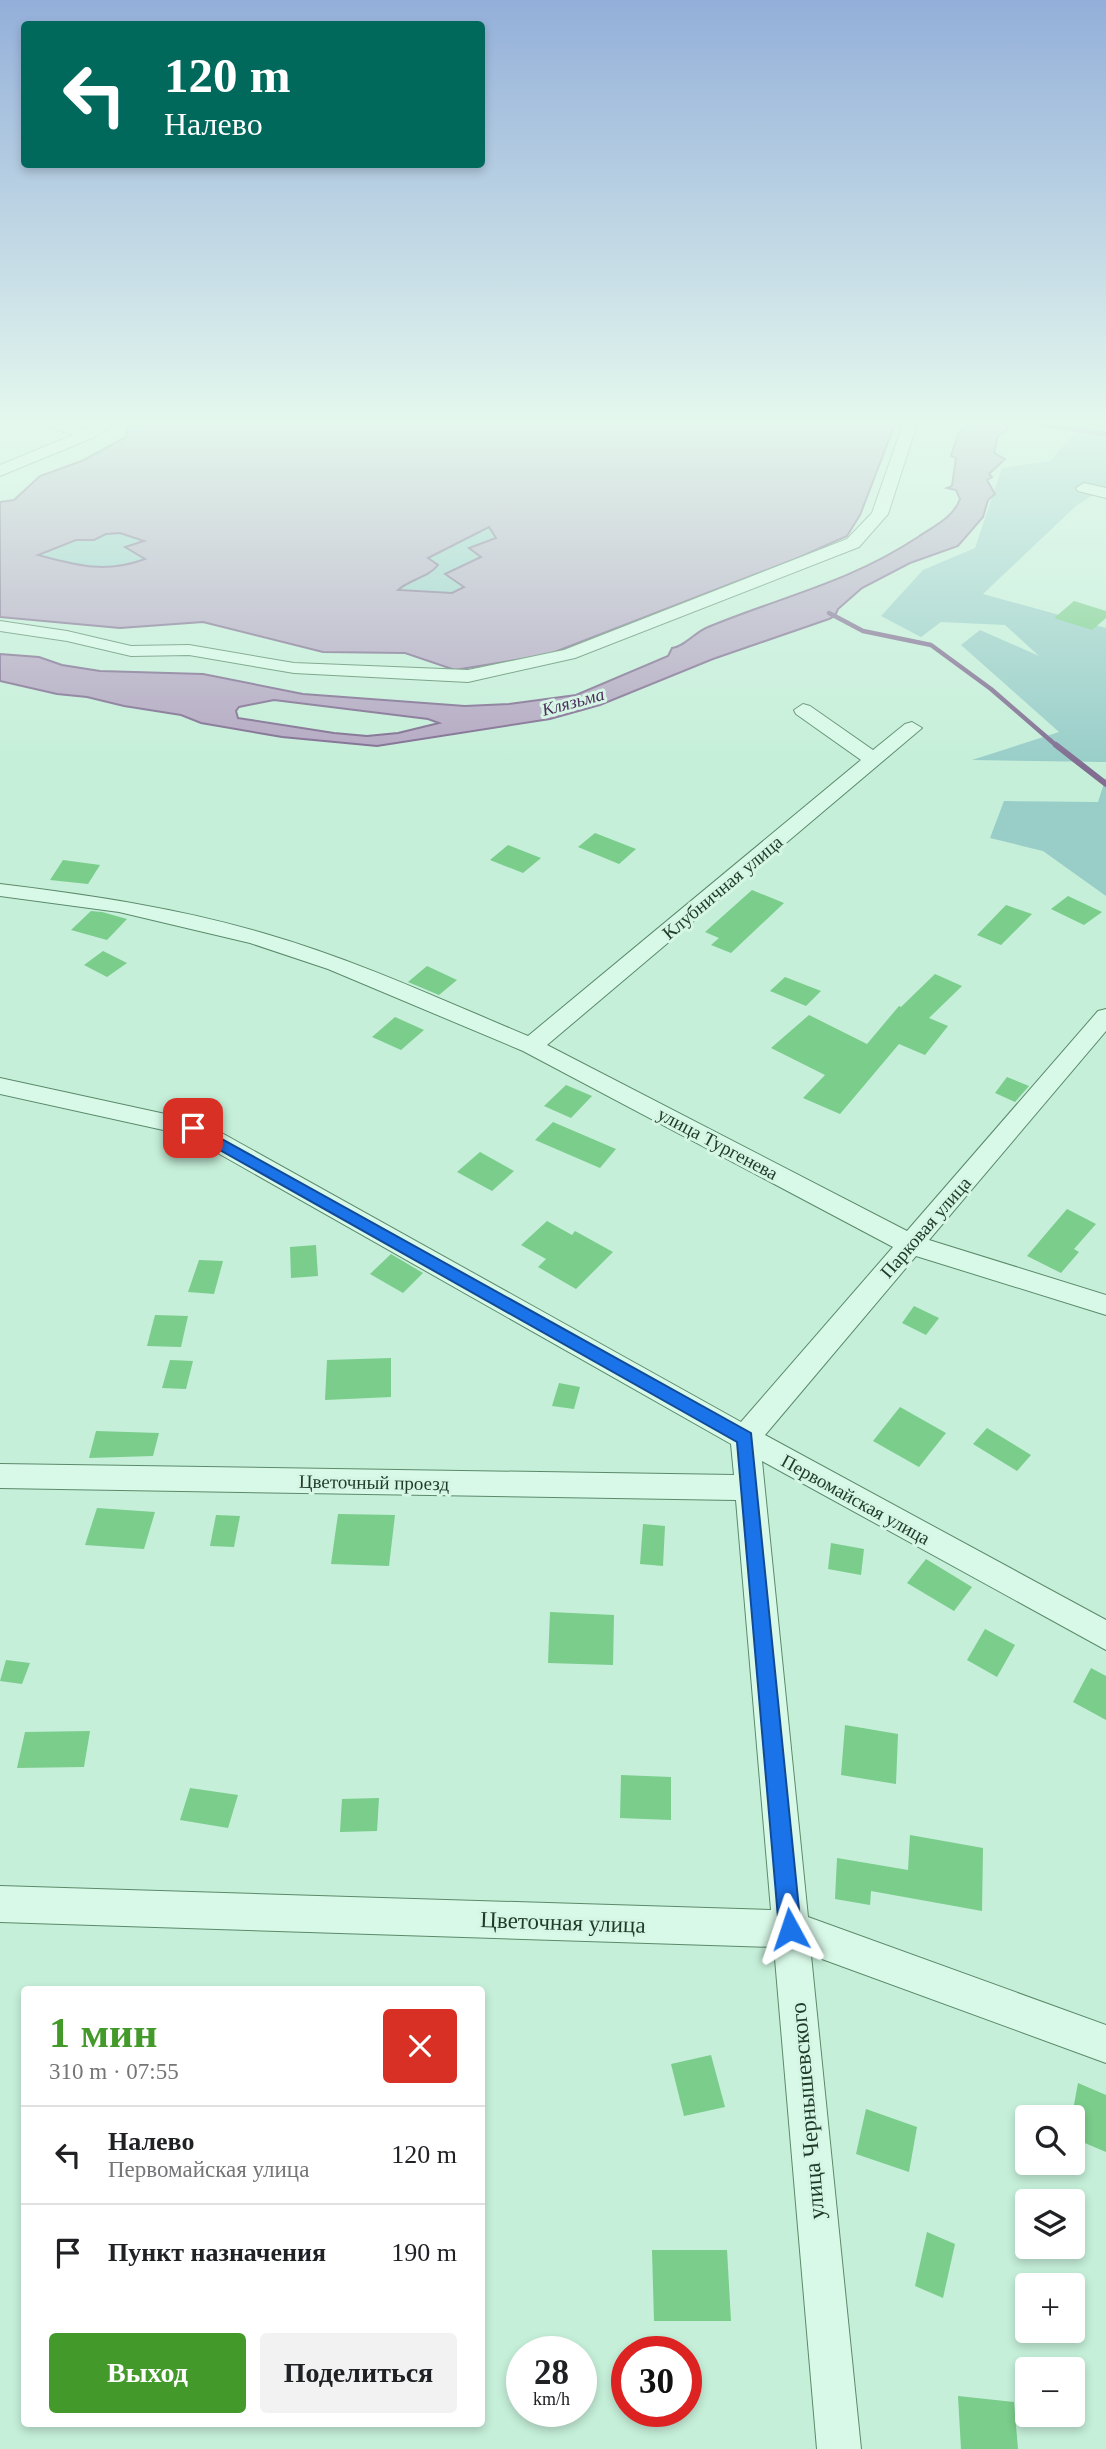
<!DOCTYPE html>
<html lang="ru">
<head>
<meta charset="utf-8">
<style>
	:root { --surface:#fff; --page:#f2f2f2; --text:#202124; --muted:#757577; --line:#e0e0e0; --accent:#439a2a }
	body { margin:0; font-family:"Times New Roman",serif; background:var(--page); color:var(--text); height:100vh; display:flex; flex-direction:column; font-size:26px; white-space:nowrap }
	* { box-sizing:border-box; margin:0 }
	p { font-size:23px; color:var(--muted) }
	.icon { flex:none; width:38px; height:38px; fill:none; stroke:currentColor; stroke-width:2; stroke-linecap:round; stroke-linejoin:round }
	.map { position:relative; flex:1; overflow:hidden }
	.details { position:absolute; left:21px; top:1986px; width:464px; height:441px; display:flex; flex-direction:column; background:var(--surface); border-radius:7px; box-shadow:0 4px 10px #0003 }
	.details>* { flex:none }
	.hud { position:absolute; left:21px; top:21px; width:464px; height:147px; border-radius:7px; box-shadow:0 4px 10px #0003; background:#00695c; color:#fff; overflow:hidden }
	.buttons { position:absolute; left:1015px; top:2105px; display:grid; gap:14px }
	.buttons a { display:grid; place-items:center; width:70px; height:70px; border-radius:7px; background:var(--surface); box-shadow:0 4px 10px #0003; font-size:35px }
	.speed { position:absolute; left:506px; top:2336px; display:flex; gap:14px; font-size:35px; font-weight:700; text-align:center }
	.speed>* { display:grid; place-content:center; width:91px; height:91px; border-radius:50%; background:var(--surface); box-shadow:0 4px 10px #0003; line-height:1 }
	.speed small { font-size:18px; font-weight:400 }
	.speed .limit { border:10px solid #d22; background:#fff; color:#111 }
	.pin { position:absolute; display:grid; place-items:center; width:60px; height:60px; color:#fff; margin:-30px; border-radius:14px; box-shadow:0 4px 10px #0006 }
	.me { position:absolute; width:77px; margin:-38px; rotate:355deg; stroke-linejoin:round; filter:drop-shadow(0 0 5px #0008) }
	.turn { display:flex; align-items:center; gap:24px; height:147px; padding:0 28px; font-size:32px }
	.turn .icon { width:91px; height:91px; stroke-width:2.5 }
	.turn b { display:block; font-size:49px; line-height:60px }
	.round { display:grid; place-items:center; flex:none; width:74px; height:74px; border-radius:7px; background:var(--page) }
	.summary { display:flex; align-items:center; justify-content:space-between; height:119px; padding:0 28px }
	h1 { font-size:42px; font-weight:800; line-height:52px; color:var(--accent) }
	.cta { display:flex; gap:14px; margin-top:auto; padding:14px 28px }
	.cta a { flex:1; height:80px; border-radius:7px; background:var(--accent); color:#fff; font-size:28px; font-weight:800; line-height:80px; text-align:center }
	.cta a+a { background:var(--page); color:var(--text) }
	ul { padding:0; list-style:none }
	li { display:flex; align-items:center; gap:21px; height:98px; padding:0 28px; border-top:2px solid var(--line) }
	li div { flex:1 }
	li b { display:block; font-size:26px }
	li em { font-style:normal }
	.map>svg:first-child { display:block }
	.green { fill:#98cdc8 }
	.water { fill:#b4a7c2; stroke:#806d91; stroke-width:2; fill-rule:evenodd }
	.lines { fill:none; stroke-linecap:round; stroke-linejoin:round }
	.stream-far1 { stroke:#806d91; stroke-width:4.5 }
	.stream { stroke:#806d91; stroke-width:6 }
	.building { fill:#7acd8b }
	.minor-casing { stroke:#5b8a6a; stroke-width:2 }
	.minor { fill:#d8f9e8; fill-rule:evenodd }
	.route { fill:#1a73e8; stroke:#114b97; stroke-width:2 }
	.labels { text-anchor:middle; stroke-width:6; stroke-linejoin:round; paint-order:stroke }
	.far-water-label { font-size:18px; font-style:italic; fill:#4d2e5a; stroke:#d5f6e5 }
	.street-label { font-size:19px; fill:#1f3a26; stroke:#d5f6e5 }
	.near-street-label { font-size:23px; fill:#1f3a26; stroke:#d5f6e5 }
</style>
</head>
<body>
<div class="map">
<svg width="1106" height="2449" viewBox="0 0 1106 2449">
	<rect width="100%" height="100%" fill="#c5efd9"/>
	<g class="green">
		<path d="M1083,424H1106V487L1077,505L983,594L1106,628V762L972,760L1059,732L961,645L980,630L1039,656L1005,625L941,622L921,637L881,616L923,570L975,548L1002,468L1050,461Z"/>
		<path d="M489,527L497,538L470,548L482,557L445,574L465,587L452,593L397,591C409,580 428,578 438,565L427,559Z"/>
		<path d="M120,533L145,541L126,547L146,559C109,573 74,567 37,555L76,540H94L106,534Z"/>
		<path d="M1106,777V896L1043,851L990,838L1004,801L1098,802Z"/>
	</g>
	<g class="water">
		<path d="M139,424H895L860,515L847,536L800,557L547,655L455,670L405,653L323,652L203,622L120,628L0,617V502L14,500L40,476L84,460L126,437L128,427ZM489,527L496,538L469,548L481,557L445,574L464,587L452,593L398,590C410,579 428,578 438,565L428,558ZM120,533L144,541L125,547L145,559C105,574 76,565 38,555L76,540H94L106,534Z"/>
		<path d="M970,424H1005L1008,429L998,436L994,453L1005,459L989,474L992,477L987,480L995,494L988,500L983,517L958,546L910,563L862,588L838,609L835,616L829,619L713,659L600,705L550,719L377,746L282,737L201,723L181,715L124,706L87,697L57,694L0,681V654L39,657L62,665L100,671L203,674L303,694L465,706L509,704L576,695L668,656L672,648C684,647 695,632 708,627C783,596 848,583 918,537C934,526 953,518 960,499L956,490L947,488L952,486L956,458L951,456L959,432ZM274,700L428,719L439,723L398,733L367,736L334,733L238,718L236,711L239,707Z"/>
	</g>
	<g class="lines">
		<g class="stream-far1">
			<path d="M1038,424L1106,434"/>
			<path d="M829,613L863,631L931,645L991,689L1058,747"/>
		</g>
		<path class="stream" d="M1056,745L1106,784"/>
	</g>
	<g class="building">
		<path d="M1074,601L1106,611V618L1092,630L1054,618Z"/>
		<path d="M595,833L636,849L619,864L578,847Z"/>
		<path d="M508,845L541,858L523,873L490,860Z"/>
		<path d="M63,860L100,865L88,884L50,880Z"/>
		<path d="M752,890L784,903L731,953L711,945L719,938L705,932Z"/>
		<path d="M1068,896L1102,912L1084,925L1051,909Z"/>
		<path d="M1006,905L1032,914L1001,945L977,935Z"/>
		<path d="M91,911L102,912L127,919L107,940L71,930Z"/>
		<path d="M103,951L127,963L107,977L84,965Z"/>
		<path d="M427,966L457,980L439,995L408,982Z"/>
		<path d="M935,974L962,986L929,1018L948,1026L925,1055L899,1044L840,1114L803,1098L825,1075L771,1048L809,1015L867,1044L899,1006L901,1007Z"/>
		<path d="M785,977L821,991L806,1006L770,991Z"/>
		<path d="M395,1017L424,1030L401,1050L372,1037Z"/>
		<path d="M1007,1077L1029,1086L1015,1102L995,1093Z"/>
		<path d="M566,1085L592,1096L571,1118L544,1106Z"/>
		<path d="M553,1122L616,1149L600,1168L535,1140Z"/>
		<path d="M480,1152L514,1171L492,1191L457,1172Z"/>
		<path d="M1067,1209L1096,1224L1074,1249L1079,1252L1061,1273L1027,1256Z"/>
		<path d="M547,1221L572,1235L575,1231L613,1252L576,1289L538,1267L546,1259L521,1245Z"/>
		<path d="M316,1245L318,1276L291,1278L290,1247Z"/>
		<path d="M391,1254L423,1273L403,1293L370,1274Z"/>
		<path d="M199,1260L223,1261L214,1294L188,1292Z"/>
		<path d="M914,1306L939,1318L926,1335L902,1323Z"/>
		<path d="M155,1315L188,1316L181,1347L147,1346Z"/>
		<path d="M391,1358V1397L325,1400L327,1360Z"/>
		<path d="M170,1360L193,1361L186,1389L162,1388Z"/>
		<path d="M559,1383L580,1387L574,1409L552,1406Z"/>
		<path d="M900,1407L946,1433L919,1467L873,1441Z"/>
		<path d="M987,1428L1031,1455L1017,1471L973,1444Z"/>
		<path d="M96,1431L159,1433L153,1456L89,1458Z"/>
		<path d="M97,1508L155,1512L144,1549L85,1545Z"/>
		<path d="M338,1514L395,1515L389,1566L331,1564Z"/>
		<path d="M216,1515L240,1516L234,1547L210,1546Z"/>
		<path d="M643,1524L665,1526L663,1566L640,1564Z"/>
		<path d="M831,1543L864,1549L861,1575L828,1569Z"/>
		<path d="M926,1559L972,1587L954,1611L907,1583Z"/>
		<path d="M550,1612L614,1615L613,1665L548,1663Z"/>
		<path d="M985,1629L1015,1645L997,1677L967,1660Z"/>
		<path d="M6,1660L30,1663L22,1684L0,1681Z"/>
		<path d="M1091,1668L1106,1676V1720L1073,1702Z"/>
		<path d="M845,1725L898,1734L896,1784L841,1775Z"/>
		<path d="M90,1731L84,1767L17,1768L25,1732Z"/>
		<path d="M621,1775L671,1777V1820L620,1818Z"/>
		<path d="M190,1788L238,1795L228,1828L180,1820Z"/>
		<path d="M379,1798L377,1831L340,1832L342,1799Z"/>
		<path d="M910,1835L983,1848L982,1911L871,1891L870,1905L835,1899L837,1858L908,1870Z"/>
		<path d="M711,2055L725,2107L684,2116L671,2064Z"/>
		<path d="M1078,2083L1106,2095V2152L1073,2138V2110Z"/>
		<path d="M866,2109L917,2127L909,2172L856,2154Z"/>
		<path d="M927,2232L955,2244L943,2298L915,2286Z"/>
		<path d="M652,2250H727L731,2321H654Z"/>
		<path d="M958,2396L1014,2402L1018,2449H961Z"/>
	</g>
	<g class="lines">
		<defs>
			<g id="minor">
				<path d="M47,424H68L86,430L97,424H115L92,438L0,476V465L73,435L49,427Z"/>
				<path d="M903,424H917L888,514L859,547L575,658L468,682L294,673L189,655L131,656L67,641L0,631V621L67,631L131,646L189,645L294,663L468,670L564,650L847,539L872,513Z"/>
				<path d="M1084,483L1106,488V498L1078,491L1076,488Z"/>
				<path d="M803,704L810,706L873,750L905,724L912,722L922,728L547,1045L907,1231L1098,1011L1106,1009V1031L929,1240L1106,1295V1315L916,1256L765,1435L1106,1620V1650L762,1461L808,1917L1106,2025V2063L811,1955L861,2449H817L774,1947L0,1922V1886L771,1910L736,1500L0,1488V1464L734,1475L731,1444L186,1135L0,1094V1078L202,1122L741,1422L893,1247L523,1051L328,969L250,943L119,912L0,896V884C90,895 179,908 266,934C356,960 442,1000 528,1036L861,760L796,714L794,710Z"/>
			</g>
		</defs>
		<use href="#minor" class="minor-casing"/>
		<use href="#minor" class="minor"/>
	</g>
	<linearGradient id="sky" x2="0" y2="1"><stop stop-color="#93afd9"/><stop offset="0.55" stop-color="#e5f8ee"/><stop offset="1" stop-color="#e5f8ee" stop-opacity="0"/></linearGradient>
	<rect width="1106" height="767" fill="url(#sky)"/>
	<path class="route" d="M193,1123L751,1433L801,1929L797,1937L790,1940L782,1937L779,1929L737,1442L188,1132L186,1128Z"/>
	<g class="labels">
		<g class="far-water-label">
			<text transform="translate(573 702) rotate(-15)" y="6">Клязьма</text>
		</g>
		<g class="street-label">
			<text transform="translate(722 887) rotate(-40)" y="7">Клубничная улица</text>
			<text transform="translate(718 1143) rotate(28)" y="7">улица Тургенева</text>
			<text transform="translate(925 1227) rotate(-49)" y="7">Парковая улица</text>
			<text transform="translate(374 1482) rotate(1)" y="7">Цветочный проезд</text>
			<text transform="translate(856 1499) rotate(29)" y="7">Первомайская улица</text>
		</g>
		<g class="near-street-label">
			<text transform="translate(563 1922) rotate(2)" y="8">Цветочная улица</text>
			<text transform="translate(807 2111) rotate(-95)" y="8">улица Чернышевского</text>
		</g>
	</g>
</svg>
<div class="buttons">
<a><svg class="icon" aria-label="search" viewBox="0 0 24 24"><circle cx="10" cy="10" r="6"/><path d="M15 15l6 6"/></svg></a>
<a><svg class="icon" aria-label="layers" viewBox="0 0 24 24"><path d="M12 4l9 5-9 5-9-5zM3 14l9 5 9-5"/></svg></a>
<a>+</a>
<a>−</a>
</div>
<div class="speed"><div>28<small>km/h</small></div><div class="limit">30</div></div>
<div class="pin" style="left:193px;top:1128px;background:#d93025"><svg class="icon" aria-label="arrive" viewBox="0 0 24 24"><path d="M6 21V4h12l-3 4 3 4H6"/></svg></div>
<svg class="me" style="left:790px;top:1929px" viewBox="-20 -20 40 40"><path d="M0-17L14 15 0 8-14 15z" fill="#1a73e8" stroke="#fff" stroke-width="4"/></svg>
<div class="hud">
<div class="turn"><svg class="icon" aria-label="left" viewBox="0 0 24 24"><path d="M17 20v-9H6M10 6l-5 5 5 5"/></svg><div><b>120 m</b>Налево</div></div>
</div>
<section class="details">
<div class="summary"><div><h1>1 мин</h1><p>310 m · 07:55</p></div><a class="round" style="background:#d93025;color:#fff"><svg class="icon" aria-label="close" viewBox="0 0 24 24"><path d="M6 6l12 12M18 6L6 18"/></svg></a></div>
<ul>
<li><svg class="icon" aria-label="left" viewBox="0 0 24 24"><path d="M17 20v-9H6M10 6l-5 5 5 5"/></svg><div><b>Налево</b><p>Первомайская улица</p></div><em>120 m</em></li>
<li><svg class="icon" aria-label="arrive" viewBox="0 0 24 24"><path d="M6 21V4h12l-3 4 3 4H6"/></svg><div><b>Пункт назначения</b></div><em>190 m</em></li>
</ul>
<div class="cta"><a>Выход</a><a>Поделиться</a></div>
</section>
</div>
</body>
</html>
